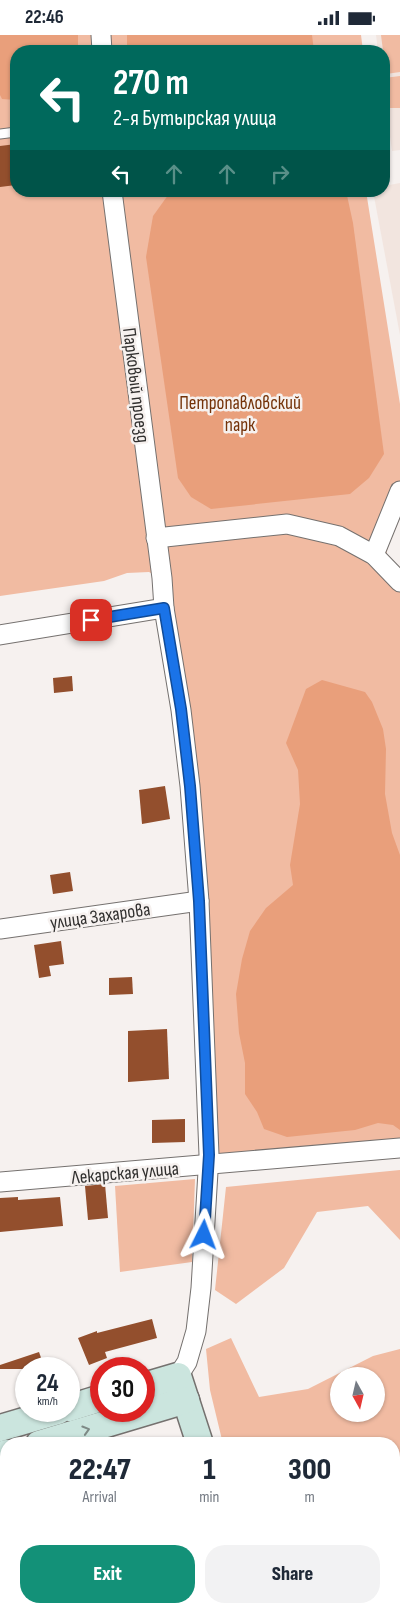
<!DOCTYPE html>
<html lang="en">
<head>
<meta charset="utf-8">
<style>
	:root { --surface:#fff; --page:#f2f2f3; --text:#1f2937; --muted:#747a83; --accent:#139178 }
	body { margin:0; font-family:"Sofia Sans Condensed",sans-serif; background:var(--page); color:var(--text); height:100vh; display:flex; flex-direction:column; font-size:19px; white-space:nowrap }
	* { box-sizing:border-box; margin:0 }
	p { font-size:16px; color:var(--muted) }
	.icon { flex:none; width:28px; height:28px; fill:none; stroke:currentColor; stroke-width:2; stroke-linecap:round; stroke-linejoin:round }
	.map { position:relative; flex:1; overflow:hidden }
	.details { position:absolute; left:0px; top:1402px; width:400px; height:176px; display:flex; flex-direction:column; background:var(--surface); border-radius:20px 20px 0 0; box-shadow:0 1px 4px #0004 }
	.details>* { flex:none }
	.guide { position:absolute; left:10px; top:10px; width:380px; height:152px; border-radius:20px; box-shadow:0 1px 4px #0004; background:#00695c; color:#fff; overflow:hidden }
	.needle { width:32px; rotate:172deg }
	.fabs { position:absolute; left:330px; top:1332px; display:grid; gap:10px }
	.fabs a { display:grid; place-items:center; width:55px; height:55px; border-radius:50%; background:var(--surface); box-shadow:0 1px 4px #0004; font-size:25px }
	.speed { position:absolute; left:15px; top:1322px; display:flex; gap:10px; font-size:25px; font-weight:700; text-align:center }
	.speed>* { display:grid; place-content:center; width:65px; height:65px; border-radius:50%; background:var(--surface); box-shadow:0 1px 4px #0004; line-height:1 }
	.speed small { font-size:12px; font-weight:400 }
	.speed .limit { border:8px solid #d22; background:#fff; color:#111 }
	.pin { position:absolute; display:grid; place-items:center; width:42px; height:42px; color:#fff; margin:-21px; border-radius:10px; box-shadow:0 2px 8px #0006 }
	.me { position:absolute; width:55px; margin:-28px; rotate:3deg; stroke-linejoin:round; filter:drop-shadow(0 0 4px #0008) }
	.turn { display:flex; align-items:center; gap:18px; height:105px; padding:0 20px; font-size:22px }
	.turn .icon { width:65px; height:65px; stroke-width:2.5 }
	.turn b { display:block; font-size:35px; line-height:42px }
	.lanes { display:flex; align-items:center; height:48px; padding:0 20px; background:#0003; justify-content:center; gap:25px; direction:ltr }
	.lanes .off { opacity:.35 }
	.eta { display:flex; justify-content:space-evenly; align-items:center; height:85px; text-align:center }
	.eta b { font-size:30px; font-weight:800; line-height:35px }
	.action { display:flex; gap:10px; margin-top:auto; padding:10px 20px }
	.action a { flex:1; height:58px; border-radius:20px; background:var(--accent); color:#fff; font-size:20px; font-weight:800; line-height:58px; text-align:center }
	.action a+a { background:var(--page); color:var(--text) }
	.status { display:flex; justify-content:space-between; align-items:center; height:35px; padding:0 25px; background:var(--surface); direction:ltr }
	.status svg { height:14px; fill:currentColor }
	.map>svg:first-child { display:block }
	.built { fill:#f2e5df }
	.green { fill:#f1bba2; fill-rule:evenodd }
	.water { fill:#e99f7b }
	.building { fill:#934f2d }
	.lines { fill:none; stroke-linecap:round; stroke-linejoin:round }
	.service-casing { stroke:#75716f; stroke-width:11 }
	.minor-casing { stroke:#75716f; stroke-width:21 }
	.secondary-casing { stroke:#75716f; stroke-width:29 }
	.service { stroke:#fff; stroke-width:9 }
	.minor { stroke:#fff; stroke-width:19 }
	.secondary { stroke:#cbe5de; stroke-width:26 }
	.oneway { stroke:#7e8a86 }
	.route-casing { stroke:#114b97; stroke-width:12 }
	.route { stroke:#1a73e8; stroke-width:9 }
	.labels { text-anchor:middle; stroke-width:5; stroke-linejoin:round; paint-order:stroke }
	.street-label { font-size:19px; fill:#31302f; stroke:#f6f1ef }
	.park-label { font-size:19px; fill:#743208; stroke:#f6f1ef }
</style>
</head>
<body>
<div class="status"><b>22:46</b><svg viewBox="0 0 49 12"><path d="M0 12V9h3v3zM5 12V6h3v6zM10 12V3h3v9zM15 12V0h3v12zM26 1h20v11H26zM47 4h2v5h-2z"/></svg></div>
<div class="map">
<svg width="400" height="1578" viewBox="0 0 400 1578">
	<rect width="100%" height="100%" fill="#f6f1ef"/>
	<g class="built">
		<path d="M376,0H400V115L392,116L384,58V16H378Z"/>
		<path d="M400,148V300L373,156H384V151Z"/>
		<path d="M6,1480V1572H208L210,1578H0V1481Z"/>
	</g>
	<g class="green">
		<path d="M0,0H361L363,16H16V156H366L400,369V451L383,536L400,556V1105L218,1121L198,808L172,550L149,537L127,538L104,546L0,561Z"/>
		<path d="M381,0H400V37L386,39Z"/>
		<path d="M400,41V73H384V43Z"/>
		<path d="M400,1135V1205L368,1171L317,1177L284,1233L236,1269L215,1255L226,1152Z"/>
		<path d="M195,1144L192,1227L120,1237L115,1151Z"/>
		<path d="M231,1303L259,1362L308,1354L373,1321L400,1314V1561L394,1562V1409H223L210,1355L206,1314ZM339,1341H376V1379H339Z"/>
	</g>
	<g class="water">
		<path d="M0,0H78V16H16V65L2,64L0,60Z"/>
		<path d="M127,0H312L314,16H127Z"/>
		<path d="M171,156H346L353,188L384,419L369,443L350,459L211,474L191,462L178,443L146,222L153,181Z"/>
		<path d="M322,645L365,657L372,667L383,694L386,714L385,759L392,798L400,820V1095L393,1090L378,1088L355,1095L287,1102L264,1094L257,1077L245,1059V1028L239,998L236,959L242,924L250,896L266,873L293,850L290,830L300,769L298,735L286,708L306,654Z"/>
	</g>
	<g class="building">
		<path d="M16,109V150L0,152V111Z"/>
		<path d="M72,641L73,656L54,658L53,643Z"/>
		<path d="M165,751L170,784L142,789L139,755Z"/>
		<path d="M70,837L73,856L53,859L50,840Z"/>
		<path d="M61,906L64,929L49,931L51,941L39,943L34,910Z"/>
		<path d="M132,942L133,959L109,960V943Z"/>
		<path d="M167,994L169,1044L128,1047V996Z"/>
		<path d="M185,1084V1107L152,1108V1085Z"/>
		<path d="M105,1149L108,1183L88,1185L85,1151Z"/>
		<path d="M18,1162V1165L60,1162L63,1191L0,1197V1163Z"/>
		<path d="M152,1284L157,1303L105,1317L107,1323L89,1330L78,1303L97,1296V1298Z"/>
		<path d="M39,1317L45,1334H0V1330Z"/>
	</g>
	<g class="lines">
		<defs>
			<g id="service">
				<path d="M0,99L16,97"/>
				<path d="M161,1578L180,1572"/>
			</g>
			<g id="minor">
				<path d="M101,0L102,16"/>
				<path d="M112,156L162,543L164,573L181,675L190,751L199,866L209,1120L201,1253L196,1296L187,1327L178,1341"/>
				<path d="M156,503L287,489L339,501L374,520L400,547"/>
				<path d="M374,520L400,456"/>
				<path d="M0,600L164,573"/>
				<path d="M0,894L199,866"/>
				<path d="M0,1147L400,1113"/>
				<path d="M243,1572L244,1578"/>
			</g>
			<g id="secondary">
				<path d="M144,1351L178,1341L200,1409"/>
				<path d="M69,1373L101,1363"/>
				<path d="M0,1393L58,1376"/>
				<path d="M39,1409L186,1365"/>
				<path d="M0,1420L6,1418"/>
				<path d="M284,1572L293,1578"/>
			</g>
		</defs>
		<use href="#service" class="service-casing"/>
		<use href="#minor" class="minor-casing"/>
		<use href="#secondary" class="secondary-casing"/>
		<use href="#service" class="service"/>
		<use href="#minor" class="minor"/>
		<use href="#secondary" class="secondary"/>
	</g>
	<defs><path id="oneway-chevron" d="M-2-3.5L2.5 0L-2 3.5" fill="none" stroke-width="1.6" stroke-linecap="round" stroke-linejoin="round" transform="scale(1.25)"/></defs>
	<use class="oneway" href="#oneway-chevron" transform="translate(86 1395) rotate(-17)"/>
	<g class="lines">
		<defs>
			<path id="route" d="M91,585L164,573L181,674L190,751L199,866L209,1120L204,1200"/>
		</defs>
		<use href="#route" class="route-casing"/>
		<use href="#route" class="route"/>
	</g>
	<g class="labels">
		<g class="street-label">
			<text transform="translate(137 350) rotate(83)" y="7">Парковый проезд</text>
			<text transform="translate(100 880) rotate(-8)" y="7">улица Захарова</text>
			<text transform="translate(125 1137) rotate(-5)" y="7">Лекарская улица</text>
		</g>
		<g class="park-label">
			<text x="240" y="374">Петропавловский<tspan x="240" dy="22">парк</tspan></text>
		</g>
	</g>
</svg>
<div class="fabs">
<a><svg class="needle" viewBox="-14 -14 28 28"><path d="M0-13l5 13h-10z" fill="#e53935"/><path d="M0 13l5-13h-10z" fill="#747a83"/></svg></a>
</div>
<div class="speed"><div>24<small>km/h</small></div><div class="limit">30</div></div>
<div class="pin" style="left:91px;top:585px;background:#d93025"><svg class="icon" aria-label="arrive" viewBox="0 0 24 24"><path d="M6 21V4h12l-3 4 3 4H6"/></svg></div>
<svg class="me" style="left:204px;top:1200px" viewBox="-20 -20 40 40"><path d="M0-17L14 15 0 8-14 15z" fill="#1a73e8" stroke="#fff" stroke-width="4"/></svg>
<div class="guide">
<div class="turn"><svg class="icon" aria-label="left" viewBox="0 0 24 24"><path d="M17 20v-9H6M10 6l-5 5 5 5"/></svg><div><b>270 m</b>2-я Бутырская улица</div></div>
<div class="lanes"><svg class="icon" aria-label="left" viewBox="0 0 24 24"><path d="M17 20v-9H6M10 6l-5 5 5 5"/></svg><svg class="icon off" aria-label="ahead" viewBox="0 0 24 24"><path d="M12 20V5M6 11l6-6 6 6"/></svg><svg class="icon off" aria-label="ahead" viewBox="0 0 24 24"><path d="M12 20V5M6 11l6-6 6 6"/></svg><svg class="icon off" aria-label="right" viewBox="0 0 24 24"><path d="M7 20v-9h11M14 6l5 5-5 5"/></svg></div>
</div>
<section class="details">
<div class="eta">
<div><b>22:47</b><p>Arrival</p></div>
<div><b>1</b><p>min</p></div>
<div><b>300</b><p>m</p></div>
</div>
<div class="action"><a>Exit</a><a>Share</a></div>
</section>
</div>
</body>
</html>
